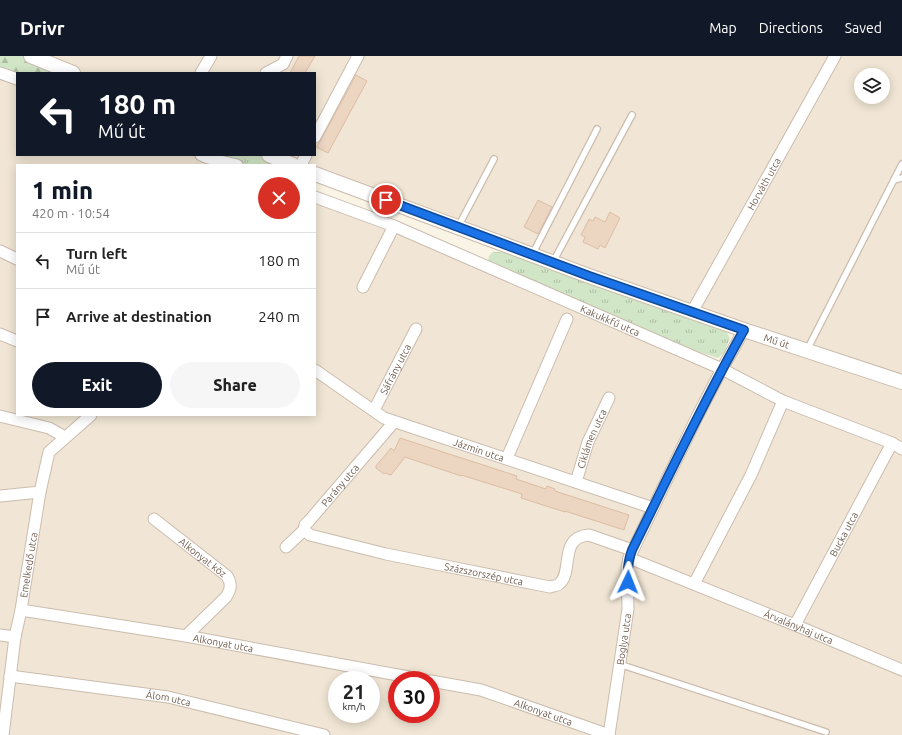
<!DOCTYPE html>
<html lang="en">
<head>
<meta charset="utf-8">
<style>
	:root { --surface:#fff; --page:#f6f6f6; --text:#222; --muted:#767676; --line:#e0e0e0; --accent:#111827 }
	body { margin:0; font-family:Ubuntu,sans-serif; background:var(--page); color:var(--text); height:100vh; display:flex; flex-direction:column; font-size:15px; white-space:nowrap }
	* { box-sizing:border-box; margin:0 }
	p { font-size:13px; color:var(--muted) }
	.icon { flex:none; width:22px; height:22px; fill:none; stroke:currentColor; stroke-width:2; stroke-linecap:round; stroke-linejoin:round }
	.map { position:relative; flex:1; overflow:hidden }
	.side { position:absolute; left:16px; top:108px; width:300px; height:252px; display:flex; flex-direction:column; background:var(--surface); border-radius:0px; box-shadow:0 2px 10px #0003 }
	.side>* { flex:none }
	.hud { position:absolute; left:16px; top:16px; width:300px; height:84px; border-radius:0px; box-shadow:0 2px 10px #0003; background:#111827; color:#fff; overflow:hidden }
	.fabs { position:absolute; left:854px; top:12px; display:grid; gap:8px }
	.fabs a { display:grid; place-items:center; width:36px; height:36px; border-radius:50%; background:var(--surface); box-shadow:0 2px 10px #0003; font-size:20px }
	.speed { position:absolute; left:328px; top:615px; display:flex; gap:8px; font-size:20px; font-weight:700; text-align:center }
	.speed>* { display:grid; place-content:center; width:52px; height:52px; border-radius:50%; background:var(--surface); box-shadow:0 2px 10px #0003; line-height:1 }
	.speed small { font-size:10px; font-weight:400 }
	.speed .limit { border:6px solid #d22; background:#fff; color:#111 }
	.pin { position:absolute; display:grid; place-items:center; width:34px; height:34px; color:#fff; margin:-17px; border:2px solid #fff; border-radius:50%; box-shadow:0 1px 4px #0007 }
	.me { position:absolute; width:44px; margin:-22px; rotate:2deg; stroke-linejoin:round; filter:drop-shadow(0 0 3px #0008) }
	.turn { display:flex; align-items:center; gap:14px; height:84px; padding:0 16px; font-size:18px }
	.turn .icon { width:52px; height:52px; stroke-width:2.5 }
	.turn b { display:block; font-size:28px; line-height:34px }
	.round { display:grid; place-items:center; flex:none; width:42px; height:42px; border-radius:21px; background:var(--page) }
	.overview { display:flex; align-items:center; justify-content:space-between; height:68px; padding:0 16px }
	h1 { font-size:24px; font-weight:800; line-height:30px; color:var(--accent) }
	.primary-button { display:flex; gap:8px; margin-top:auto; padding:8px 16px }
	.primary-button a { flex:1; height:46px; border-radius:24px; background:var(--accent); color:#fff; font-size:16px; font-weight:800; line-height:46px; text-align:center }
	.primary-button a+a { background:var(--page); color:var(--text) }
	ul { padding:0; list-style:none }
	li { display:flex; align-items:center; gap:12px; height:56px; padding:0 16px; border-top:1px solid var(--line) }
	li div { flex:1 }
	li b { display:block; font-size:15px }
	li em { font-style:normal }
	header { display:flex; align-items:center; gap:24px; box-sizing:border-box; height:56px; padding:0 20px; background:var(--accent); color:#fff }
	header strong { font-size:19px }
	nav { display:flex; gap:22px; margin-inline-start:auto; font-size:14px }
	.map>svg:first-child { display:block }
	.residential { fill:#f1e6d5; fill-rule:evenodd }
	.grass { fill:url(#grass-tufts) }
	.forest { fill:url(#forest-firs) }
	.building { fill:#ecd5c1; stroke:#ddbda3 }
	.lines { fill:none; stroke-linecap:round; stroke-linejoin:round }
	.service-casing { stroke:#cbbcae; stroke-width:8 }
	.minor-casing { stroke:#cbbcae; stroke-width:13 }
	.tertiary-casing { stroke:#cbbcae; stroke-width:16 }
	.service { stroke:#fff; stroke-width:5.5 }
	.minor { stroke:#fff; stroke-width:11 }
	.tertiary { stroke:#fff; stroke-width:14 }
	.route-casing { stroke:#114b97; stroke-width:10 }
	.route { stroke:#1a73e8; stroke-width:7 }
	.labels { text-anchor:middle; stroke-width:3; stroke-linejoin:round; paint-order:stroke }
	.street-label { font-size:10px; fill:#715c4e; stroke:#fdf8ec }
</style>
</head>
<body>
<header>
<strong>Drivr</strong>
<nav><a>Map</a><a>Directions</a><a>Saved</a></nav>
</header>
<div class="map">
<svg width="902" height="679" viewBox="0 0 902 679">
	<defs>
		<pattern id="grass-tufts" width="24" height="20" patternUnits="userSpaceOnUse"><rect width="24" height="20" fill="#d1e6c6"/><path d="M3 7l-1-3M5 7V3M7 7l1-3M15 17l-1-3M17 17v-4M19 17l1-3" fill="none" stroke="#aebea3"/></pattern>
		<pattern id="forest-firs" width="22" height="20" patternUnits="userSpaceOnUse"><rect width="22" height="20" fill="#d1e6c6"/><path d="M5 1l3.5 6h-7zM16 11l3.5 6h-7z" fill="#aebea3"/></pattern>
	</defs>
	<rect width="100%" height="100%" fill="#faf4e6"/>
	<path class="residential" d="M31,0H902V679H0V16L17,23V99H201L237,109H17V359H315V141L394,170L439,196L722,313L744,274L315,118V109H293L269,99H315V17H73ZM861,19H883V41H861ZM337,624H371V658H337ZM397,624H431V658H397Z"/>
	<g class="grass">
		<path d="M201,99H269L281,109H237Z"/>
		<path d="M493,196H503L726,275L730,282L724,297L718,302L677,289L488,205L489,200Z"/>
	</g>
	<path class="forest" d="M0,0H31L59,11L53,17H17V23L0,16Z"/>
	<g class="building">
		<path d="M299,0H315L305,17H290Z"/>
		<path d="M356,19L367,25L328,97L316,91L321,84Z"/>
		<path d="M538,144L552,151L538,178L524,171Z"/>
		<path d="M610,156L620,162L605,192L600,189L598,193L583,186L585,181L581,179L589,163L593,165L595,161L605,166Z"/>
		<path d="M400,382L517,420L516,423L546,433L547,430L555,433V435L629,459L624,474L565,455V456L521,442L522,438L461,419V420L405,401L391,419L385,417L384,418L376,412V410L391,392L394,395Z"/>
	</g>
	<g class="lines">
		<defs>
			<g id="service">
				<path d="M894,124L902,122"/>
				<path d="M458,171L494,103"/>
				<path d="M532,199L597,73"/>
				<path d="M553,206L632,59"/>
				<path d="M807,294L902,108"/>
				<path d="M619,608L826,676"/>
			</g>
			<g id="minor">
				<path d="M0,17L17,23"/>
				<path d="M201,17L211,0"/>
				<path d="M266,17L283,8L287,0"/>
				<path d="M315,81L358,0"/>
				<path d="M201,99L208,102L237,109"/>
				<path d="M301,109L306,99"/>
				<path id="s1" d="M315,141L394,170L722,313L783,345L892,387L902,393"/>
				<path d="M0,195L17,203"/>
				<path d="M363,231L394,170"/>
				<path id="s2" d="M692,256L835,0"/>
				<path d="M0,278L17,285"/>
				<path id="s3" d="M315,314L384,362L653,452"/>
				<path id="s4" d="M374,354L416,273"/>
				<path d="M0,360L49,372L65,381"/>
				<path d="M507,402L567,263"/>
				<path id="s5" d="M576,426L588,386L609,342"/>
				<path d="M0,440L40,436"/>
				<path id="s6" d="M154,463L227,520C232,528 231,533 226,541L186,580"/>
				<path id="s7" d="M304,474L310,479L386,498L550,531C553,530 557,530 559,528C574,516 558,481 589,479L632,494"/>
				<path id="s8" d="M286,491L304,474L305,469L309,465L394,366"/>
				<path id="s9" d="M629,502L795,569L902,614"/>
				<path d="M694,528L751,419L783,345"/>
				<path id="s10" d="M21,554L186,580L425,624"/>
				<path id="s11" d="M795,569L892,387"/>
				<path d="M0,579L15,581"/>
				<path id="s12" d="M10,620L168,641L324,679"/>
				<path id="s13" d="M431,625L481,634L609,679"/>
				<path id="s14" d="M3,679L15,581L21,554L40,436L49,396L91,359"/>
				<path id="s15" d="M609,679L628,553L627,512L629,502L698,359L722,313L744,274"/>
			</g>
			<g id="tertiary">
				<path d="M31,0L73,17"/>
				<path d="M269,99L293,109"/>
				<path id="s16" d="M315,118L589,220L744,274L902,326"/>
			</g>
		</defs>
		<use href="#service" class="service-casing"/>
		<use href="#minor" class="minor-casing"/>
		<use href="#tertiary" class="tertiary-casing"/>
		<use href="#service" class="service"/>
		<use href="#minor" class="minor"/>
		<use href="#tertiary" class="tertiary"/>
	</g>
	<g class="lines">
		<defs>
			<path id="route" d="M386,144L589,220L744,274C703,346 669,420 632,494C628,505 627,514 628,526"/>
		</defs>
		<use href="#route" class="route-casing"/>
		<use href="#route" class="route"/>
	</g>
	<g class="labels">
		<g class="street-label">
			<text dy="4" stroke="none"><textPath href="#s2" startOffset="147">Horváth utca</textPath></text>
			<text dy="4" stroke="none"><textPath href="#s1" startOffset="320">Kakukkfű utca</textPath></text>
			<text dy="4" stroke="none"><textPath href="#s16" startOffset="491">Mű út</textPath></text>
			<text dy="4" stroke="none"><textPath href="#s4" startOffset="46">Sáfrány utca</textPath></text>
			<text dy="4" stroke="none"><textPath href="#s5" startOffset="46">Ciklámen utca</textPath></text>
			<text dy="4" stroke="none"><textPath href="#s3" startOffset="184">Jázmin utca</textPath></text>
			<text dy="4" stroke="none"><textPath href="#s8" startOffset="83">Parány utca</textPath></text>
			<text dy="4" stroke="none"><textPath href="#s11" startOffset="103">Bucka utca</textPath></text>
			<text dy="4" stroke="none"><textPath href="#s6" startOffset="62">Alkonyat köz</textPath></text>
			<text dy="4" stroke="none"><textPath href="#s14" startOffset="172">Emelkedő utca</textPath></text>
			<text dy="4" stroke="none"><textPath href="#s7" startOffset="186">Százszorszép utca</textPath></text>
			<text dy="4" stroke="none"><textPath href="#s9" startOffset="183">Árvalányhaj utca</textPath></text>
			<text dy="4" stroke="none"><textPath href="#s15" startOffset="97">Boglya utca</textPath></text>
			<text dy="4" stroke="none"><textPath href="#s10" startOffset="205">Alkonyat utca</textPath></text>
			<text dy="4" stroke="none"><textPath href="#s12" startOffset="160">Álom utca</textPath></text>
			<text dy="4" stroke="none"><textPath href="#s13" startOffset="117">Alkonyat utca</textPath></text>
		</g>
	</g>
</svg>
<div class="fabs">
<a><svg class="icon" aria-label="layers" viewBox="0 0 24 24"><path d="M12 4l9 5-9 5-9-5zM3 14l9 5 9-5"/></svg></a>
</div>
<div class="speed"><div>21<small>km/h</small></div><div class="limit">30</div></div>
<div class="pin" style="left:386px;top:144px;background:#d93025"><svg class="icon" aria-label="arrive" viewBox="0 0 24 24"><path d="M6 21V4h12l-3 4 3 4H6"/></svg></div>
<svg class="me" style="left:628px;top:526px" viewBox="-20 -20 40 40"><path d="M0-17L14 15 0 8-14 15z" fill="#1a73e8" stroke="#fff" stroke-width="4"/></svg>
<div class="hud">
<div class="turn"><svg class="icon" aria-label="left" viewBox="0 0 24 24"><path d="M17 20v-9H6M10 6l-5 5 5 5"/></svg><div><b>180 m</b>Mű út</div></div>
</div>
<section class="side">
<div class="overview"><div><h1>1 min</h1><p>420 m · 10:54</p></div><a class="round" style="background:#d93025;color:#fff"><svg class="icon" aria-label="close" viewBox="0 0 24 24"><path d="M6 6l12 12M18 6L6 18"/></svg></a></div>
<ul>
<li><svg class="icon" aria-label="left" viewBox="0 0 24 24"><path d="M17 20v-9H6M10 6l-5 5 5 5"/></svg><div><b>Turn left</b><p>Mű út</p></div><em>180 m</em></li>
<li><svg class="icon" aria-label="arrive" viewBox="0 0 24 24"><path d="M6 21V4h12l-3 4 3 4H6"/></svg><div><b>Arrive at destination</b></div><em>240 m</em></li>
</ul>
<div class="primary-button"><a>Exit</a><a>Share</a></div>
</section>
</div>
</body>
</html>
